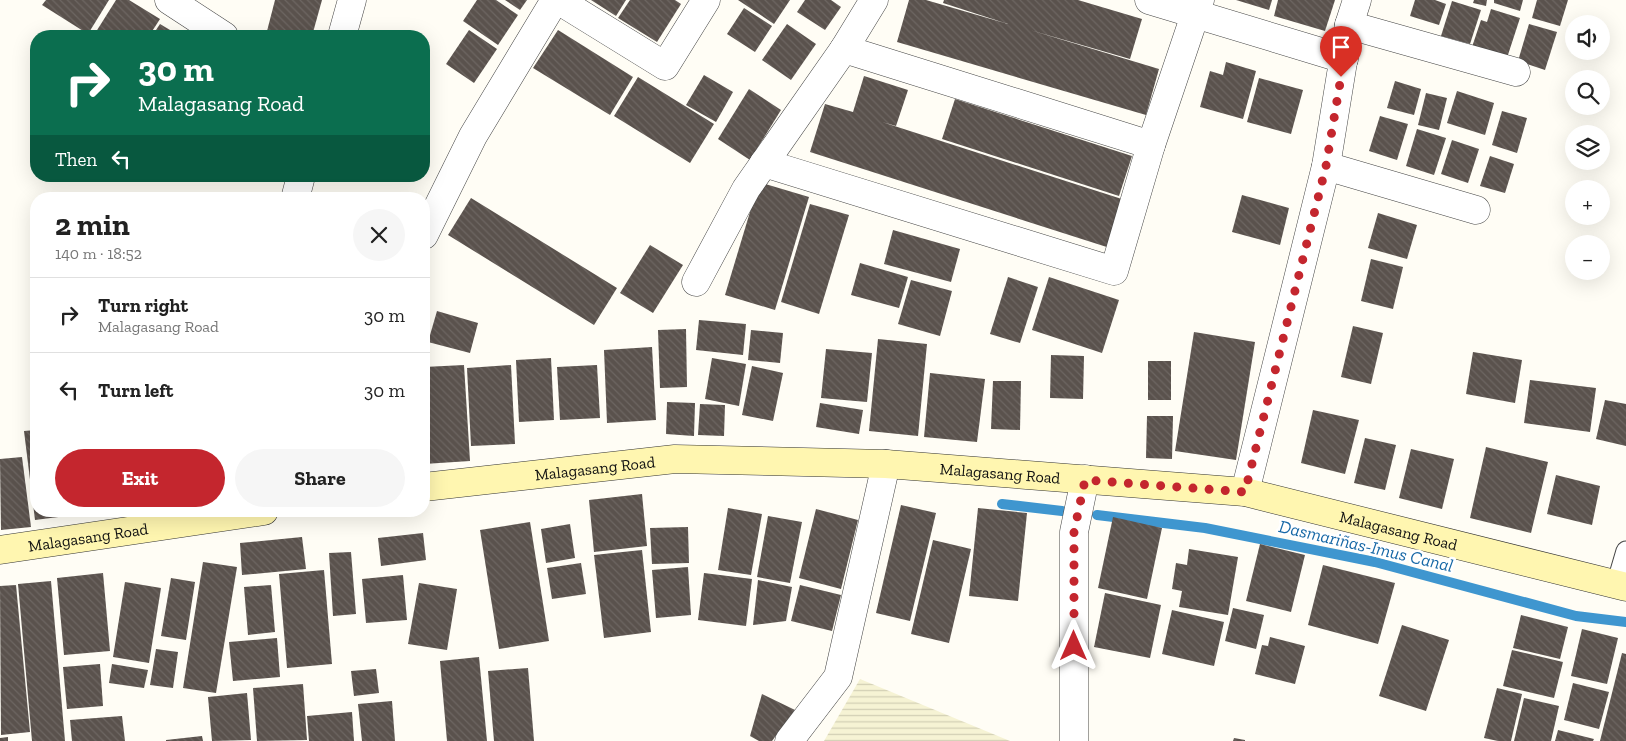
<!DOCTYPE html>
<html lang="en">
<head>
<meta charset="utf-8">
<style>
	:root { --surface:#fff; --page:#f6f6f6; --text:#222; --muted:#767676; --line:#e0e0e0; --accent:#c4262e }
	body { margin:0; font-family:"Zilla Slab",serif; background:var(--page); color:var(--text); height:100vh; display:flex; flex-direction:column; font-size:19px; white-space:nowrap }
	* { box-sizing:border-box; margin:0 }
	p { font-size:16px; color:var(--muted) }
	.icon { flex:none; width:28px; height:28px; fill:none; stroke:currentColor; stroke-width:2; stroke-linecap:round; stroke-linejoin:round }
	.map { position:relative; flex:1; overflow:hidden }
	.details { position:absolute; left:30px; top:192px; width:400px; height:325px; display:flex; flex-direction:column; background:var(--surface); border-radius:20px; box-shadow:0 5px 20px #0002 }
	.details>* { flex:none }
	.top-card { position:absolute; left:30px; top:30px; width:400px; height:152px; border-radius:20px; box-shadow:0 5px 20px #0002; background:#0b6e4f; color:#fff; overflow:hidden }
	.buttons { position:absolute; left:1565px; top:15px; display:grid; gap:10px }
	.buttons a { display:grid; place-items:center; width:45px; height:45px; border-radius:50%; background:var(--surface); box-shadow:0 5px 20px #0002; font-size:25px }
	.pin { position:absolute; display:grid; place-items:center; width:42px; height:42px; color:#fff; margin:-51px -21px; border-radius:50% 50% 50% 0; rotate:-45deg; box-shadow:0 0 5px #0007 }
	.pin .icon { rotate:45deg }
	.me { position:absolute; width:55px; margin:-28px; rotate:0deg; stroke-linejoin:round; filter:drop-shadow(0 0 4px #0008) }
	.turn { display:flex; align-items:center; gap:18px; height:105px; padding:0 25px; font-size:22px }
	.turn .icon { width:65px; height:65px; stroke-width:2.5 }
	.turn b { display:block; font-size:35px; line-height:42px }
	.then { display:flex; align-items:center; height:48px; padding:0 25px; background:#0003; gap:10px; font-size:19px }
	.round { display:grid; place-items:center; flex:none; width:52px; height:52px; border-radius:26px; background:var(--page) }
	.overview { display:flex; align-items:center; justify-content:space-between; height:85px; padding:0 25px }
	h1 { font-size:30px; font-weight:800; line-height:38px }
	.action { display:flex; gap:10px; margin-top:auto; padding:10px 25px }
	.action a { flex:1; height:58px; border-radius:30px; background:var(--accent); color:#fff; font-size:20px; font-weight:800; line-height:58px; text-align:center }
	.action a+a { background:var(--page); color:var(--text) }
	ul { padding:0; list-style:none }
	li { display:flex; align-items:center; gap:15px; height:75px; padding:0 25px; border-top:1px solid var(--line) }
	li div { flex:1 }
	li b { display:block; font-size:19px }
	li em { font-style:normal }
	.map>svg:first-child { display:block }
	.farmland { fill:url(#farmland-rules) }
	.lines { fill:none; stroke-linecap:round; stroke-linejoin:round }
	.stream { stroke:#3f96cf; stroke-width:10 }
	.building { fill:url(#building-back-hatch) }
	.lane-casing { stroke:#444; stroke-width:21 }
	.street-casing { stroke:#444; stroke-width:29 }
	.secondary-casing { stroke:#333; stroke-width:29 }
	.lane { stroke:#fff; stroke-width:19 }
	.street { stroke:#fff; stroke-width:28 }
	.secondary { stroke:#fff6b0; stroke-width:28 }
	.route { stroke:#c4262e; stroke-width:9; stroke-dasharray:0 16.2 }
	.labels { text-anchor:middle; stroke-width:5; stroke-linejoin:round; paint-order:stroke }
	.street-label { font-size:16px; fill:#111; stroke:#fff }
	.water-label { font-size:18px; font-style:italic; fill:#1768a6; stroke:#fff }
</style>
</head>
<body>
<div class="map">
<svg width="1626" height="741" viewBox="0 0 1626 741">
	<defs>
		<pattern id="farmland-rules" width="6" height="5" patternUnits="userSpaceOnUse" patternTransform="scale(1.25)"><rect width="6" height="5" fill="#f6f3d4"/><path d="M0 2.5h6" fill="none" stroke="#d2cfb5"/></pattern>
		<pattern id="building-back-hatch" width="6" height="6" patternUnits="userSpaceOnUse" patternTransform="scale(1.25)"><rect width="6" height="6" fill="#5a524d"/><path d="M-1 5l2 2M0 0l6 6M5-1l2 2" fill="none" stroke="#6d6662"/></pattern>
	</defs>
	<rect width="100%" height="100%" fill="#fffdf5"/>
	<path class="farmland" d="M860,679L1010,741H824Z"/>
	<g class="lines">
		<g class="stream">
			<path d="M1002,504L1062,511"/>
			<path d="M1097,515L1205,528L1375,562L1576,616L1626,622"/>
		</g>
	</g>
	<g class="building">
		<path d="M46,0H109L88,34L42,5Z"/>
		<path d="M116,0H129L160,19L149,36L94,35Z"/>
		<path d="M275,0H322L312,36L266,35Z"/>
		<path d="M477,0H496L518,15L498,45L463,21Z"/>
		<path d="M505,0H527L520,10Z"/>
		<path d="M591,0H626L616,16Z"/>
		<path d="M630,0H675L681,4L657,42L618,18Z"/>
		<path d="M738,0H790L774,24Z"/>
		<path d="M805,0H831L841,7L825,30L797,12Z"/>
		<path d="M909,0H926L1008,24L943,3L944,0H1078L1142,19L1130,59L1030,30L1159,69L1146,115L897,42Z"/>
		<path d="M1236,0H1272L1269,10Z"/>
		<path d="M1278,0H1335L1325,31L1274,16Z"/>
		<path d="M1415,0H1435L1446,4L1439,25L1410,16Z"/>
		<path d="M1474,0H1487L1486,6L1473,3Z"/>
		<path d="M1494,0H1523L1520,11L1494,3Z"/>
		<path d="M1537,0H1568L1560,26L1532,18Z"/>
		<path d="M1452,1L1481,10L1470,44L1441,36Z"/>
		<path d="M744,8L772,26L755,52L727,34Z"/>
		<path d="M1491,9L1520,18L1505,64L1470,53L1481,20L1487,22Z"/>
		<path d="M160,24L180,36H152Z"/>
		<path d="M787,24L816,44L791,80L762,60Z"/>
		<path d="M1529,24L1557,32L1545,70L1518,61Z"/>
		<path d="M469,30L497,49L474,83L446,64Z"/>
		<path d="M558,30L633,77L610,115L533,68Z"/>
		<path d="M1226,62L1256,71L1243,119L1200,107L1210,71L1223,75Z"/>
		<path d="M704,75L733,92L716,122L686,105Z"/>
		<path d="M864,76L908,90L896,126L882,122L1128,201L1113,249L810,152L825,104L853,112Z"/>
		<path d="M638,77L714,124L690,163L614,116Z"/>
		<path d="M1259,78L1303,90L1291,134L1247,122Z"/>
		<path d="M1395,81L1421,89L1414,115L1387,108Z"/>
		<path d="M749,89L781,110L750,160L718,139Z"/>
		<path d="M1457,91L1494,103L1485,135L1447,123Z"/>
		<path d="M1426,93L1447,98L1439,130L1418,125Z"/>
		<path d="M955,99L1132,156L1119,196L942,139Z"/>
		<path d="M1502,111L1527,118L1517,153L1492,145Z"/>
		<path d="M1380,116L1408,124L1397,160L1369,151Z"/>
		<path d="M1417,129L1446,138L1434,175L1406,166Z"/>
		<path d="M1452,140L1479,149L1468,183L1441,174Z"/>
		<path d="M1490,156L1514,164L1505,193L1480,186Z"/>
		<path d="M759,182L809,197L775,310L725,295Z"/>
		<path d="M181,193L203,198V199H180Z"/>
		<path d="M1242,195L1289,208L1280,245L1232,232Z"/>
		<path d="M471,198L617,288L594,325L448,235Z"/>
		<path d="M810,204L849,215L819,314L781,302Z"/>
		<path d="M1378,213L1417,225L1407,259L1368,248Z"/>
		<path d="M893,230L960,249L951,282L884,264Z"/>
		<path d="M650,245L683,265L653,313L620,293Z"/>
		<path d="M1371,259L1403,267L1393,309L1361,301Z"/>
		<path d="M860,263L908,277L899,308L851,295Z"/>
		<path d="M1008,277L1038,287L1020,343L990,334Z"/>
		<path d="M1049,277L1119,300L1102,353L1032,330Z"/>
		<path d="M911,280L952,291L940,336L898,324Z"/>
		<path d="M437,311L478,323L470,353L428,342Z"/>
		<path d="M699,320L746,324L743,355L696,350Z"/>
		<path d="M1353,326L1383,333L1371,384L1341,377Z"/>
		<path d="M686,329L687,387L660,388L658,330Z"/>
		<path d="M751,330L783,333L780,363L748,360Z"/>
		<path d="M1194,332L1255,342L1236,460L1175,451Z"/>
		<path d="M878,339L927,344L918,436L869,431Z"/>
		<path d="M652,347L656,420L607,423L604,350Z"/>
		<path d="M826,349L872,353L867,402L821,398Z"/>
		<path d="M1473,352L1522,360L1515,403L1466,394Z"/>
		<path d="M1051,355L1084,356L1083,399L1050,398Z"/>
		<path d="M551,358L554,420L519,422L516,360Z"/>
		<path d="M712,358L746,364L739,406L705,399Z"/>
		<rect x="1148" y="361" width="23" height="39"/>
		<path d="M464,365L470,461L424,464V367Z"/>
		<path d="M511,365L515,444L471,446L467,368Z"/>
		<path d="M597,365L600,418L560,420L557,367Z"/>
		<path d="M752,366L783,373L773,421L742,415Z"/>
		<path d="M930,373L985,379L977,442L924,437Z"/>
		<path d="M1530,380L1596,388L1590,432L1524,423Z"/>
		<path d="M993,381H1021L1020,430L991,429Z"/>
		<path d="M1605,400L1626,404V446L1596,439Z"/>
		<path d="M667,402L695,403L694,436L666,434Z"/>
		<path d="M820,403L863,410L859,434L816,427Z"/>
		<path d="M700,404L725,405L724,436L698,435Z"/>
		<path d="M1313,410L1359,420L1345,474L1301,463Z"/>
		<path d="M1147,416H1173L1172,459L1146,458Z"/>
		<path d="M36,430V511H73L74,515L35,520L24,431Z"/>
		<path d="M1365,438L1396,445L1385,490L1354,483Z"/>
		<path d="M1486,447L1548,462L1531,533L1470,518Z"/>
		<path d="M1411,449L1454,459L1442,509L1399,498Z"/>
		<path d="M22,457L31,527L1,530L0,459Z"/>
		<path d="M1556,475L1600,486L1592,525L1547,514Z"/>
		<path d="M642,494L647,546L594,552L589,500Z"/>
		<path d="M901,505L936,513L910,621L876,613Z"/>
		<path d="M728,508L762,514L751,575L718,570Z"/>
		<path d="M978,508L1027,513L1018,601L969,596Z"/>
		<path d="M816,509L858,520L841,589L799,578Z"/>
		<path d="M768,516L802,522L790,583L757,577Z"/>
		<path d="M1113,517L1162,528L1147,599L1098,588Z"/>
		<path d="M530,522L549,641L499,649L480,530Z"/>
		<path d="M570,524L575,558L546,563L541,529Z"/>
		<path d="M688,527L689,563L652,564L650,528Z"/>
		<path d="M423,533L426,560L381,566L378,538Z"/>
		<path d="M302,537L306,569L242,575L240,543Z"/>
		<path d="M933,540L971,549L949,643L911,634Z"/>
		<path d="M1260,544L1305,555L1291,612L1246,601Z"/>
		<path d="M1189,549L1238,557L1228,615L1179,607L1182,591L1172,589L1176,563L1187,565Z"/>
		<path d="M642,550L651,632L604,638L594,555Z"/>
		<path d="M351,552L356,614L333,616L329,553Z"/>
		<path d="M203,562L237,567L216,693L183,688Z"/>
		<path d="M581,563L586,594L552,599L547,568Z"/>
		<path d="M1323,565L1395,583L1378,644L1308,625Z"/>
		<path d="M688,567L691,615L656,618L652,570Z"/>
		<path d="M324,570L332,664L287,668L279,574Z"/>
		<path d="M103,573L110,651L64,655L57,578Z"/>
		<path d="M704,573L752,579L746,626L698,620Z"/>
		<path d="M403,575L407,620L366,623L362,579Z"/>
		<path d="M171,578L195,582L186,640L161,636Z"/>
		<path d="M758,580L792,587L786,621L753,625Z"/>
		<path d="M51,581L65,741H32L18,584Z"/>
		<path d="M125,582L161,588L149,663L113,657Z"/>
		<path d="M419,583L457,589L447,650L408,644Z"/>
		<path d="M16,585L30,732L1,735L0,586Z"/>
		<path d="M271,585L275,632L248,635L244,587Z"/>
		<path d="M800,585L841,595L832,631L791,621Z"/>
		<path d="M1105,593L1161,605L1150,658L1094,647Z"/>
		<path d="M1233,608L1264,615L1256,649L1225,641Z"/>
		<path d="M1172,610L1224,622L1214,666L1162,654Z"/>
		<path d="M1521,615L1568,627L1560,659L1513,648Z"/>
		<path d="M1402,625L1449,640L1426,711L1379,696Z"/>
		<path d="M1582,629L1618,638L1607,684L1571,676Z"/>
		<path d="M1270,637L1305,646L1295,684L1255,674L1262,645L1268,646Z"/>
		<path d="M277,638L280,677L233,681L229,642Z"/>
		<path d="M156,649L178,652L173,688L150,685Z"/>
		<path d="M1512,650L1563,662L1554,698L1503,686Z"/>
		<path d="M1622,653L1626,654V741H1600Z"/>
		<path d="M479,657L487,741H447L440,661Z"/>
		<path d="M100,664L103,706L67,709L63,667Z"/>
		<path d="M112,664L148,670L144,688L109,683Z"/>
		<path d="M528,668L534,741H494L488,671Z"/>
		<path d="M376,669L379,693L354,696L351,671Z"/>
		<path d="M1573,683L1609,692L1599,729L1564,720Z"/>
		<path d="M303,684L307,740L257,741L253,688Z"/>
		<path d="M1497,688L1522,694L1511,741H1498L1484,738Z"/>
		<path d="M247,693L251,740L212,741L208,697Z"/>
		<path d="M762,694L795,710L772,741H759L750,736Z"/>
		<path d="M1524,698L1559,706L1551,741H1514Z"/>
		<path d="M392,701L395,741H362L358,704Z"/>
		<path d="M352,712L354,741H309L307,716Z"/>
		<path d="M122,716L125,741H72L70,720Z"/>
		<path d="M1558,730L1594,739L1593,741H1555Z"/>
		<path d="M202,736L203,741H166V740Z"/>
		<path d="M8,737V741H0V738Z"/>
		<path d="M1234,738L1245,740V741H1233Z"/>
	</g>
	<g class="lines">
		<defs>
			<path id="lane" d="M1616,585L1626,551"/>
			<g id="street">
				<path d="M169,0L224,36"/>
				<path d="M558,0L665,66L706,0"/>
				<path d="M1149,0L1344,59"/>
				<path d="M1349,25L1516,72"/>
				<path d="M342,36L352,0"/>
				<path d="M844,49L1151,145"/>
				<path d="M764,163L1114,271L1151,145L1200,0"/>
				<path d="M1326,166L1476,210"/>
				<path d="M295,199L301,176"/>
				<path d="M424,235L473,136L555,0"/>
				<path d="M696,282L746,189L844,49L874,0"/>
				<path d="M1245,492L1326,166L1349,25L1357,0"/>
				<path d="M789,741L838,677L886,464"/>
				<path d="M1074,741V532L1085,479"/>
			</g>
			<g id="secondary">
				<path id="s1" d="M424,487L675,459L886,464L1245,492L1626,587"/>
				<path id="s2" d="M0,550L264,511"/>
			</g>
		</defs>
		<use href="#lane" class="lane-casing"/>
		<use href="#street" class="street-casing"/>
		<use href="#secondary" class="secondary-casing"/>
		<use href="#lane" class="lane"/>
		<use href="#street" class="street"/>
		<use href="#secondary" class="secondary"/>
	</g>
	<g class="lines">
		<path class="route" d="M1074,646V532L1085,480L1245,492L1326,166L1341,77"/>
	</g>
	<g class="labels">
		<g class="street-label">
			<text dy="6" stroke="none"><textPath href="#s1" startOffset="172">Malagasang Road</textPath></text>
			<text dy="6" stroke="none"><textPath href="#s1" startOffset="578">Malagasang Road</textPath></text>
			<text dy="6" stroke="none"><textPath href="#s1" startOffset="982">Malagasang Road</textPath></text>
			<text dy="6" stroke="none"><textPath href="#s2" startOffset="89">Malagasang Road</textPath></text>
		</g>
		<g class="water-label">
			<text transform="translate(1366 546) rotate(13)" y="6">Dasmariñas-Imus Canal</text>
		</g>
	</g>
</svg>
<div class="buttons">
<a><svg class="icon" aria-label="sound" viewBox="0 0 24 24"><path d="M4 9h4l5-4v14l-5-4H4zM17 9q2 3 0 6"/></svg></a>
<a><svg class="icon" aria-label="search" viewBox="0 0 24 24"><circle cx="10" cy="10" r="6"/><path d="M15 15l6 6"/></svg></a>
<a><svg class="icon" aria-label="layers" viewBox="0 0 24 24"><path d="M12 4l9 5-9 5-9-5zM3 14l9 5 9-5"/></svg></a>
<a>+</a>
<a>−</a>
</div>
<div class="pin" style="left:1341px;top:77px;background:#d93025"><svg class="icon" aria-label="arrive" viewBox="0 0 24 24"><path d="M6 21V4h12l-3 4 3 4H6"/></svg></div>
<svg class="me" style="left:1074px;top:646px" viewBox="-20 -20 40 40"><path d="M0-17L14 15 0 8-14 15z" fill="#c4262e" stroke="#fff" stroke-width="4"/></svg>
<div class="top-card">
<div class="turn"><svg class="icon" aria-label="right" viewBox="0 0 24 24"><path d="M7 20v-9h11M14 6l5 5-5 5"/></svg><div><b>30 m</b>Malagasang Road</div></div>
<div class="then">Then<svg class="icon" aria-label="left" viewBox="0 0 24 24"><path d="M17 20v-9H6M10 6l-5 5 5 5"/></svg></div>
</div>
<section class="details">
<div class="overview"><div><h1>2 min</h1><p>140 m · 18:52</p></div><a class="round"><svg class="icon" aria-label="close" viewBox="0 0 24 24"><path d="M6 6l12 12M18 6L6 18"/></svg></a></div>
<ul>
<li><svg class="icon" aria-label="right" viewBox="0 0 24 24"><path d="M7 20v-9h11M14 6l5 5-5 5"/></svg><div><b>Turn right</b><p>Malagasang Road</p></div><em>30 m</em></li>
<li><svg class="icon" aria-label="left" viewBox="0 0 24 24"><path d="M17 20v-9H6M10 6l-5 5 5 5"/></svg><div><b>Turn left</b></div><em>30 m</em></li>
</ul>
<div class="action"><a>Exit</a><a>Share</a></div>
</section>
</div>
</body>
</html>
